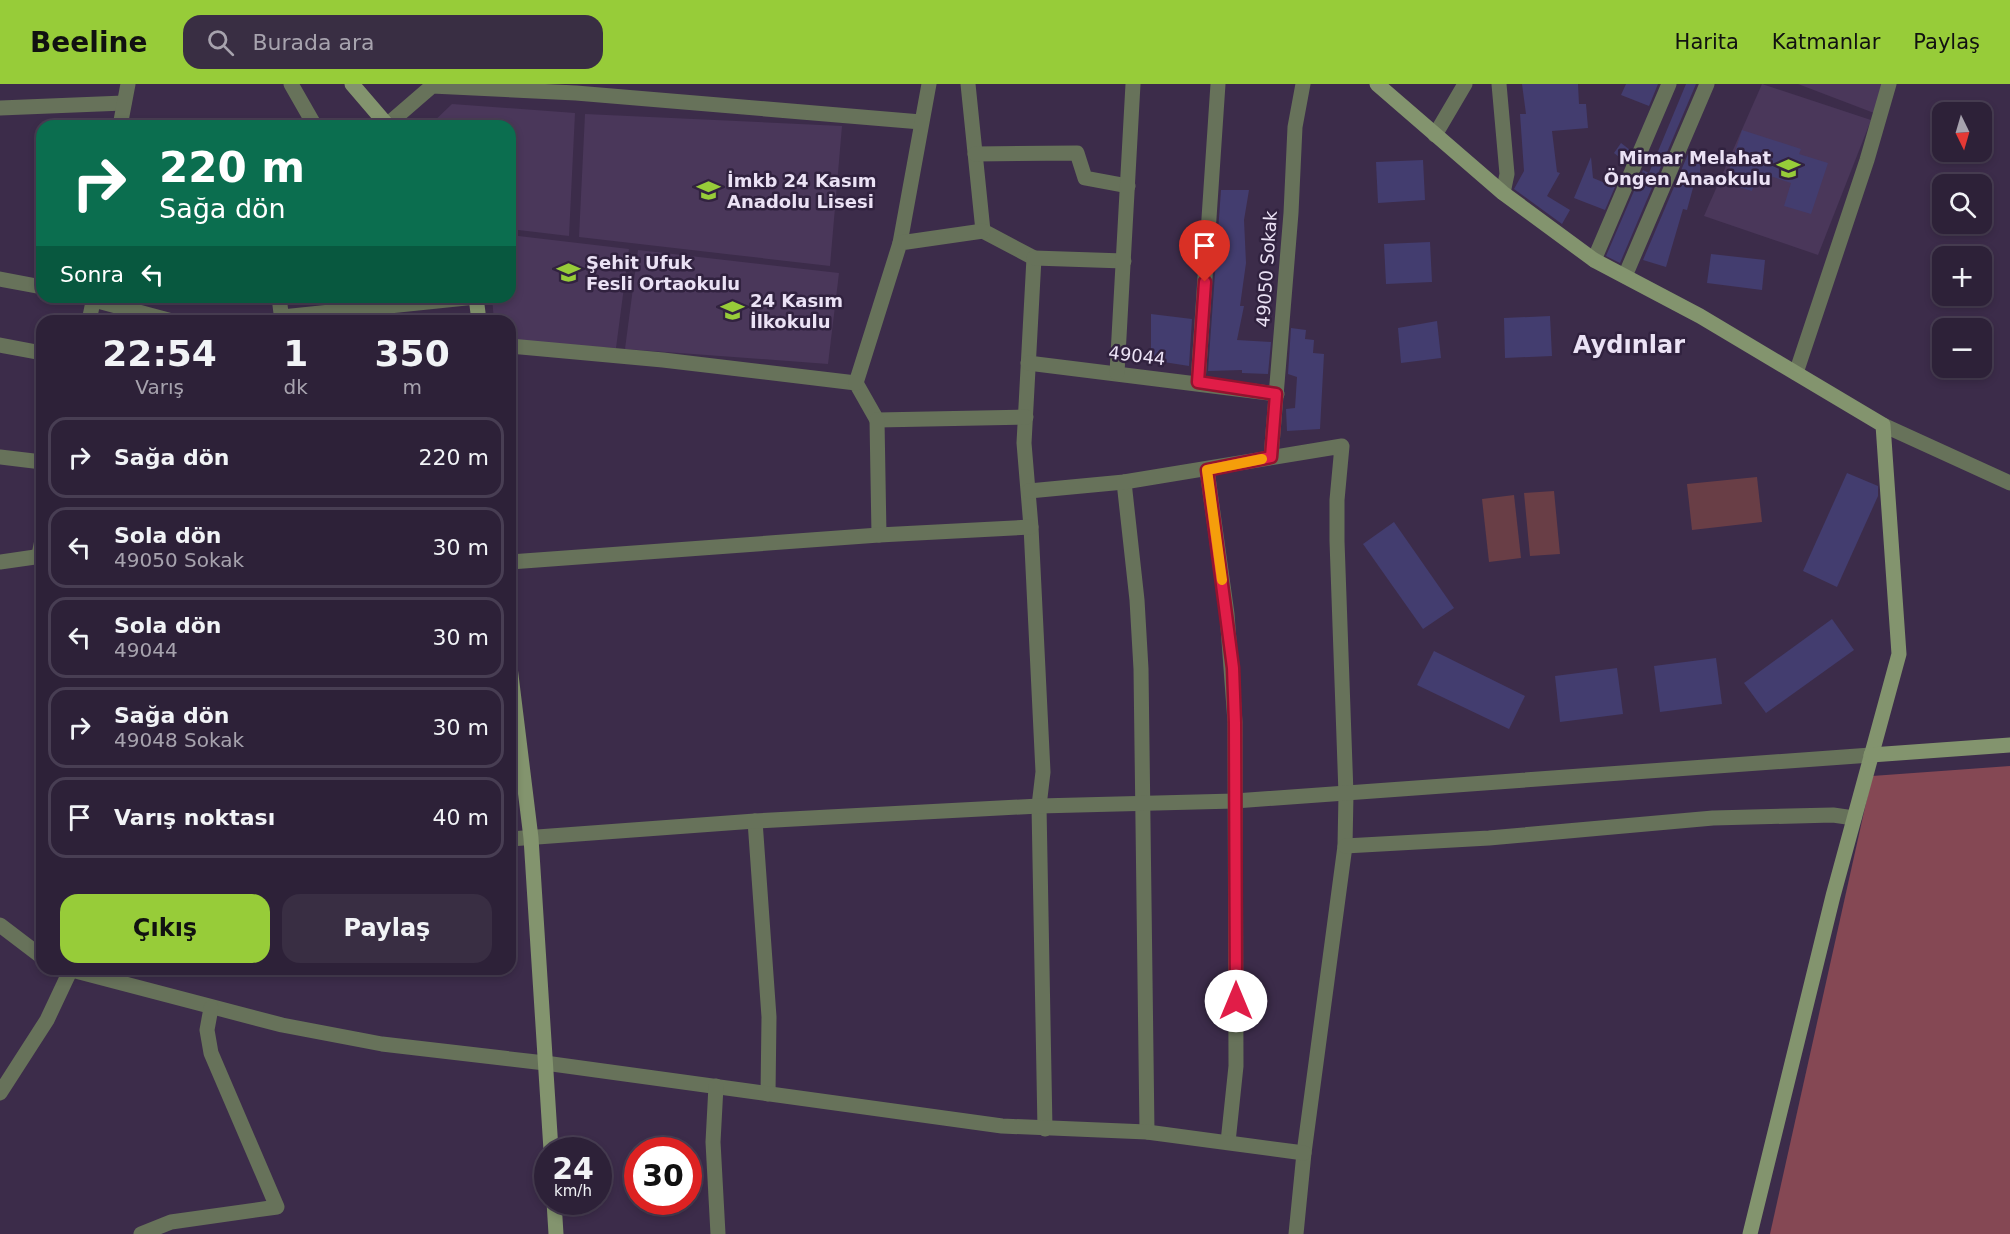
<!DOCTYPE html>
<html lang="tr">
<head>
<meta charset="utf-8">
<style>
	:root { --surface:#2d2138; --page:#392e43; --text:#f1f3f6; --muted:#a7a3ae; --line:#483e53; --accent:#97cc39 }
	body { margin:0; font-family:"DejaVu Sans",sans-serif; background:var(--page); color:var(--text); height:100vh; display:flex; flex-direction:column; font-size:22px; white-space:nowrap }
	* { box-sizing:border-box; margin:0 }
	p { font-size:20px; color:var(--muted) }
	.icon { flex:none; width:33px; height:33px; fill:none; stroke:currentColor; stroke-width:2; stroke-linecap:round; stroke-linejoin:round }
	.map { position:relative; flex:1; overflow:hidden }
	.sheet { position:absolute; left:36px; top:231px; width:480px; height:660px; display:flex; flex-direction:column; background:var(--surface); border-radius:18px; box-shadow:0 3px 9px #0003,0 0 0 2px var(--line) }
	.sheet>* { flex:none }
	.banner { position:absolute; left:36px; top:36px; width:480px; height:183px; border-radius:18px; box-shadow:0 3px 9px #0003,0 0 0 2px var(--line); background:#0b6e4f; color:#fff; overflow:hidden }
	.needle { width:39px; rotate:175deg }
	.buttons { position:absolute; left:1932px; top:18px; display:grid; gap:12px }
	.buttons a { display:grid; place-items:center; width:60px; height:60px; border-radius:12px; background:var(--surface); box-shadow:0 3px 9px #0003,0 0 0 2px var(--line); font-size:30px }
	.speed { position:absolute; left:534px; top:1053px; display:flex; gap:12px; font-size:30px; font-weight:700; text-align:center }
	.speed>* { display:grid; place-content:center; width:78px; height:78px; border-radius:50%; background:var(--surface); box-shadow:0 3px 9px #0003,0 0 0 2px var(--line); line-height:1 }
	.speed small { font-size:15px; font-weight:400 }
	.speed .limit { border:9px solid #d22; background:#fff; color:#111 }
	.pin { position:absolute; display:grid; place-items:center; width:51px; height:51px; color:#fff; margin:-62px -26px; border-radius:50% 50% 50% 0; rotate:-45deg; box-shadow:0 0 6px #0007 }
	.pin .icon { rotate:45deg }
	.me { position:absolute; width:66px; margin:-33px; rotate:0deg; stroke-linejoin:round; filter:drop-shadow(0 0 4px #0008) }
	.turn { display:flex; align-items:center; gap:21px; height:126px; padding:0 24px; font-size:27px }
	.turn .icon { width:78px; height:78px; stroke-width:2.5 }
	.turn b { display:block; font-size:42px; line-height:51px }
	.then { display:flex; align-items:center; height:57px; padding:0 24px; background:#0003; gap:12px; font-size:22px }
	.eta { display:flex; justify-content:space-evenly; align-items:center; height:102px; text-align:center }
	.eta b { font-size:36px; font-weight:700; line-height:42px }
	.action { display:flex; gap:12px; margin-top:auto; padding:12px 24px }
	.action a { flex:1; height:69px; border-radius:18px; background:var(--accent); color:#111; font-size:24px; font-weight:700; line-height:69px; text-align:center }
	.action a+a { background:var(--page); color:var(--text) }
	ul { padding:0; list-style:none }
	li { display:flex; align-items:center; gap:18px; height:81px; margin:0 12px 9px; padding:0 12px; border:3px solid var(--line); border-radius:18px }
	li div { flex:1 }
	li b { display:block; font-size:22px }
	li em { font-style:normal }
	header { display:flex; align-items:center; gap:36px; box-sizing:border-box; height:84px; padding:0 30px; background:var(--accent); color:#111 }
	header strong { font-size:28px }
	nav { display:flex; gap:33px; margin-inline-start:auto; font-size:21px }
	.search { width:420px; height:54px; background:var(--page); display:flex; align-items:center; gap:15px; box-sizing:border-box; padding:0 21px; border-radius:18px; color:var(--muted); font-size:22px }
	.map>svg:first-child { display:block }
	.built { fill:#4a375a }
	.green { fill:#693e46 }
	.forest { fill:#854854 }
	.building { fill:#433d6f }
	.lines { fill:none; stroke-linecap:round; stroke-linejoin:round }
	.street { stroke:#67725a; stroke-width:15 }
	.secondary { stroke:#83946e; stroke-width:15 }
	.route-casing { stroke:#92132f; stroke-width:15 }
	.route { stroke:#e11d48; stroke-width:10 }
	.slow { stroke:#f59e0b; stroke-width:10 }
	.labels { text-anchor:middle; stroke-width:5; stroke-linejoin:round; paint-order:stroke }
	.poi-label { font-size:18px; font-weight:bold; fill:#ebe2f5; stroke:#31223f; text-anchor:start }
	.street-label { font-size:18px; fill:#ebe2f5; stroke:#31223f }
	.district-label { font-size:24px; font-weight:bold; fill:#ebe2f5; stroke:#31223f }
</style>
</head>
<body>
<header>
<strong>Beeline</strong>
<div class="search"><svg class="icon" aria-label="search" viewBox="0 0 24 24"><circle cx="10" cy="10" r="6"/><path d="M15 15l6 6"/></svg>Burada ara</div>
<nav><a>Harita</a><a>Katmanlar</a><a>Paylaş</a></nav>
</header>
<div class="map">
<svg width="2010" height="1150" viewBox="0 0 2010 1150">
	<rect width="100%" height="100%" fill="#3c2c4a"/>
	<g class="built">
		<path d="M1762,0L1871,36L1818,171L1704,132Z"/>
		<path d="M1798,0H1882L1874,29Z"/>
		<path d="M452,20L575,29L569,152L510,145V42H429Z"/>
		<path d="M585,30L842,42L830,182L579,153Z"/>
		<path d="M510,151L629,165L616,264L510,258V237H494L492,213H510Z"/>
		<path d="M638,166L839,189L828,280L625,265Z"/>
	</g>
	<g class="green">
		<path d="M1757,393L1762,438L1692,446L1687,400Z"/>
		<path d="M1554,407L1560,470L1530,472L1524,409Z"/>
		<path d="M1514,411L1521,474L1489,478L1482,415Z"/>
	</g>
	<path class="forest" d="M2010,682V1150H1770L1872,692Z"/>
	<g class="building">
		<path d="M1522,0H1578L1579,20H1586L1588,44L1552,47L1557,88L1560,89L1547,112L1570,126L1562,140L1514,105L1524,87L1520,30H1526Z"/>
		<path d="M1626,0H1658L1649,22L1621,11Z"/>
		<path d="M1686,0H1696L1620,179L1606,172L1643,86L1649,89Z"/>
		<path d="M1742,46L1801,65L1799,70L1828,79L1811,130L1784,122L1791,99L1758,88L1752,107L1725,99Z"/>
		<path d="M1621,59L1630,66L1624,77L1614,69Z"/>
		<path d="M1688,70L1701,71L1700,89H1697L1687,126L1683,125L1666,183L1643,176Z"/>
		<path d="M1591,73L1593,94L1615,103L1605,126L1574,114Z"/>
		<path d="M1423,76L1425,116L1378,119L1376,78Z"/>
		<path d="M1221,106H1249L1244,136L1246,179L1240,222H1244L1237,256L1271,258L1268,290L1242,289V286L1208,287Z"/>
		<path d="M1430,158L1432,198L1386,200L1384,160Z"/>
		<path d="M1711,170L1765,176L1762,206L1707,199Z"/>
		<path d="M1151,230L1192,235L1189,282L1151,276Z"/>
		<path d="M1550,232L1552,272L1505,274L1504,234Z"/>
		<path d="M1437,237L1441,274L1401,279L1398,244Z"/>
		<path d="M1291,244L1306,246L1305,255L1314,256L1313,269L1324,270L1320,345L1287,347L1286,325L1295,324L1297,293L1288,290Z"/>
		<path d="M1847,389L1878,402V412L1837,503L1803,487Z"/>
		<path d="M1394,438L1454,524L1423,545L1363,460Z"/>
		<path d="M1832,535L1854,566L1766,629L1744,599Z"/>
		<path d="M1434,567L1525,612L1509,645L1417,601Z"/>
		<path d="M1716,574L1722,620L1660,628L1654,582Z"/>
		<path d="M1617,584L1623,630L1560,638L1555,592Z"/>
	</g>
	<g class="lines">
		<g class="street">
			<path d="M291,0L315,42"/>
			<path d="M968,0L983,147L1034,174L1024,359L1031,443L1043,688L1039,722L1045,1045"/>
			<path d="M1499,0L1507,90L1503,109"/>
			<path d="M0,24L124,19"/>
			<path d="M387,41L432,2L576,9L921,38"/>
			<path d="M120,42L128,0"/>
			<path d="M1435,51L1465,0"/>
			<path d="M975,70L1077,69L1085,94L1128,102"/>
			<path d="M900,159L929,0"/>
			<path d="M1034,174L1124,177"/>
			<path d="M1594,176L1669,0"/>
			<path d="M1625,192L1707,0"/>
			<path d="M0,195L42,203"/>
			<path d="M279,213L282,237"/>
			<path d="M94,216L172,237"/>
			<path d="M282,233L476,213"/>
			<path d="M89,237L94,213"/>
			<path d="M0,261L42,269"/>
			<path d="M510,262L663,276L856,299L877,336L1026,333"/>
			<path d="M1028,279L1277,310"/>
			<path d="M1117,289L1133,0"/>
			<path d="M1796,289L1867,76L1889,0"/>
			<path d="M1198,298L1218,0"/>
			<path d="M856,299L900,159L983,147"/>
			<path d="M877,336L879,451"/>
			<path d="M1883,341L2010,399"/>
			<path d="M0,373L42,378"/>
			<path d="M1271,373L1291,129L1295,43L1303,0"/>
			<path d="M1207,386L1227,530L1235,638L1236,982L1228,1058"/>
			<path d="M1124,398L1137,516L1141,585L1147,1048"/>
			<path d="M1029,407L1124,398L1342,362L1337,416V457L1346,710L1345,762L1304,1069L1296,1150"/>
			<path d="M39,471L42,456"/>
			<path d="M0,478L42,472"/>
			<path d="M510,478L879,451L1031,443"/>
			<path d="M755,737L769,933L768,1010"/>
			<path d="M510,755L755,737L1039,722L1235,717L1871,671"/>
			<path d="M1345,762L1489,754L1713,734L1833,731L1854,734"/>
			<path d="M0,841L42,873"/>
			<path d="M68,885L282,941L382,960L545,979L1002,1042L1147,1048L1304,1069"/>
			<path d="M716,1002L713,1058L718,1150"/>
			<path d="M0,1009L47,936L71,885"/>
			<path d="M141,1150L171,1138L277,1123L211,969L207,946L211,924"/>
		</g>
		<g class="secondary">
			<path d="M352,0L388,42"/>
			<path d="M1377,0L1503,109L1594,176L1700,232L1883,341L1899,570L1833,812L1750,1150"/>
			<path d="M476,213L479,237"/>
			<path d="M510,583L531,754L551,1066"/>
			<path d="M1871,671L2010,661"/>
			<path d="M554,1118L556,1150"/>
		</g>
	</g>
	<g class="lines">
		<defs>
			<path id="route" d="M1205,198L1198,298L1276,310L1271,373L1207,386L1233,584L1235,639L1236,917"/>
		</defs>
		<use href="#route" class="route-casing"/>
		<use href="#route" class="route"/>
		<path class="slow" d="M1222,496L1207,386L1262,375"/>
	</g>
	<defs>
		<symbol id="school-bare" viewBox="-9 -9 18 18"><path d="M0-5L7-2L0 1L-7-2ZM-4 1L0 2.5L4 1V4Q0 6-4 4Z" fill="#97cc39" stroke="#31223f" stroke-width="2.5" paint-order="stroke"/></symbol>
	</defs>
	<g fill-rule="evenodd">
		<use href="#school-bare" x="1772" y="68" width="33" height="33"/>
		<use href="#school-bare" x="692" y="90" width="33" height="33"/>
		<use href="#school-bare" x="552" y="172" width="33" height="33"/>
		<use href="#school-bare" x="716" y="210" width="33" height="33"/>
	</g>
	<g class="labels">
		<g class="poi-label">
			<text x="1771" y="80" text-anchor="end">Mimar Melahat<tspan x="1771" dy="21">Öngen Anaokulu</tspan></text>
			<text x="727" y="103">İmkb 24 Kasım<tspan x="727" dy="21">Anadolu Lisesi</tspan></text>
			<text x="586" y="185">Şehit Ufuk<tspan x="586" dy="21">Fesli Ortaokulu</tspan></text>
			<text x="750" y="223">24 Kasım<tspan x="750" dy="21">İlkokulu</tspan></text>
		</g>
		<g class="street-label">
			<text transform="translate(1267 185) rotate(-86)" y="6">49050 Sokak</text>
			<text transform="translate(1137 272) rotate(7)" y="6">49044</text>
		</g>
		<g class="district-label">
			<text x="1629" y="269">Aydınlar</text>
		</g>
	</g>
</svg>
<div class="buttons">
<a><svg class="needle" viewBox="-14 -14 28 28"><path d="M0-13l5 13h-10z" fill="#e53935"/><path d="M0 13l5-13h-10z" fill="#a7a3ae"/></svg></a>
<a><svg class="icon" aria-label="search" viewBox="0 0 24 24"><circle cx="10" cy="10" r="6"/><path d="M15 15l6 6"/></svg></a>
<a>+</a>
<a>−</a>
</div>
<div class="speed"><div>24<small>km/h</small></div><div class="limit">30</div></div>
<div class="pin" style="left:1205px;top:198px;background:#d93025"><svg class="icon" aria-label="arrive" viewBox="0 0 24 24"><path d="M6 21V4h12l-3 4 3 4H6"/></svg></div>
<svg class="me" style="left:1236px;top:917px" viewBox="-20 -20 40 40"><circle r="19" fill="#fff"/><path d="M0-13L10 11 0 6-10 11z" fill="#e11d48"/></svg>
<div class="banner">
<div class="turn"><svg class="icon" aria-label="right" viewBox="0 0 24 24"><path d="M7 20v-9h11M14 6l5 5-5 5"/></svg><div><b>220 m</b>Sağa dön</div></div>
<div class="then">Sonra<svg class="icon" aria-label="left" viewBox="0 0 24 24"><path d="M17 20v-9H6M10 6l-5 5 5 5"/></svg></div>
</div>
<section class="sheet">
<div class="eta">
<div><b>22:54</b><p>Varış</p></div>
<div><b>1</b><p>dk</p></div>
<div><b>350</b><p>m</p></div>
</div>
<ul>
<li><svg class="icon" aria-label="right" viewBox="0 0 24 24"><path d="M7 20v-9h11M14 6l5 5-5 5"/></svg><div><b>Sağa dön</b></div><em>220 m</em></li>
<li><svg class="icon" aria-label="left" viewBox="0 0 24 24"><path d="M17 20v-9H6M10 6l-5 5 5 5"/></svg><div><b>Sola dön</b><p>49050 Sokak</p></div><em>30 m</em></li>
<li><svg class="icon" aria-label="left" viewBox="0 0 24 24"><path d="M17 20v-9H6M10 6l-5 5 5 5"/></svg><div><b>Sola dön</b><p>49044</p></div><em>30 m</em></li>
<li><svg class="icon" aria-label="right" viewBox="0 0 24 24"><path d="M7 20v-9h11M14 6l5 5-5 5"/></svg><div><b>Sağa dön</b><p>49048 Sokak</p></div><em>30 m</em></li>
<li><svg class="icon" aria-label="arrive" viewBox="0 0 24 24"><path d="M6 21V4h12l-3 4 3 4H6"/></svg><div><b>Varış noktası</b></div><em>40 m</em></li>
</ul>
<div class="action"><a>Çıkış</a><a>Paylaş</a></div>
</section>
</div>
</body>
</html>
